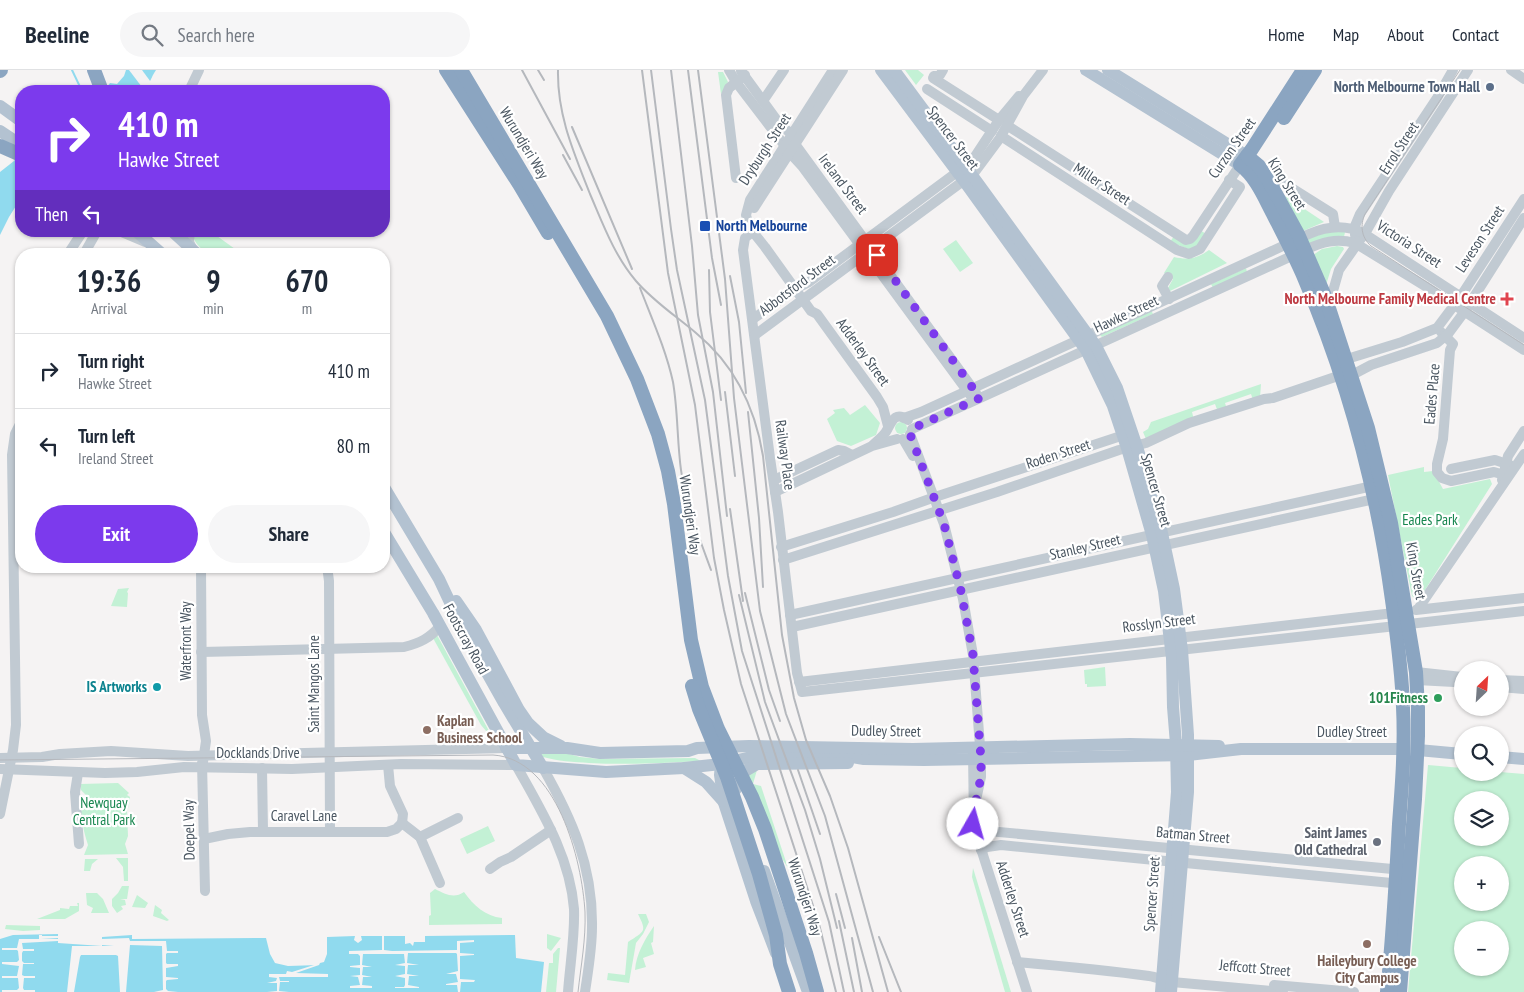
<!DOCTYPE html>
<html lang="en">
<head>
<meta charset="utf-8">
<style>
	:root { --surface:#fff; --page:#f6f6f7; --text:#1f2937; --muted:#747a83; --line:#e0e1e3; --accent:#7c3aed }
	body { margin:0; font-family:"PT Sans Narrow",sans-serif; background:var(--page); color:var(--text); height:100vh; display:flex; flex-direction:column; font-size:19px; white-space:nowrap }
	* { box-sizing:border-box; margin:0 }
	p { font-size:16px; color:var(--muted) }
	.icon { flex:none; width:28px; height:28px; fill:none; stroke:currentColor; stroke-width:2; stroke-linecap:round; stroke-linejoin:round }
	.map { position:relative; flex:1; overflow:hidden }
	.drawer { position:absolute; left:15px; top:178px; width:375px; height:325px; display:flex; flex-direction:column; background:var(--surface); border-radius:20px; box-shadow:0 1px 4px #0004 }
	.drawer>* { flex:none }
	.top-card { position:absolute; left:15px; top:15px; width:375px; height:152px; border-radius:20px; box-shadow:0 1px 4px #0004; background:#7c3aed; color:#fff; overflow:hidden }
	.needle { width:32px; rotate:25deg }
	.buttons { position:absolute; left:1454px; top:591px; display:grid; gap:10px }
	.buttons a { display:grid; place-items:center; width:55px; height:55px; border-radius:50%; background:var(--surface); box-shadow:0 1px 4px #0004; font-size:25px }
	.pin { position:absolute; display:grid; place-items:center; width:42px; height:42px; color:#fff; margin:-21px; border-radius:10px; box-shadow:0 2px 8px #0006 }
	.me { position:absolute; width:55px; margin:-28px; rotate:7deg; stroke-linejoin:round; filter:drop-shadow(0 0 4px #0008) }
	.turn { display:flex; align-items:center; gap:18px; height:105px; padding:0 20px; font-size:22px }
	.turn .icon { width:65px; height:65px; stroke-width:2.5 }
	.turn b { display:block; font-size:35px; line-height:42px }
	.then { display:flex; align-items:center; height:48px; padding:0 20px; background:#0003; gap:10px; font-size:19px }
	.eta { display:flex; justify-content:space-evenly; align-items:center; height:85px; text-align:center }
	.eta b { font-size:30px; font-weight:600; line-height:35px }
	.action { display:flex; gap:10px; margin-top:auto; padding:10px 20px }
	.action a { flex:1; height:58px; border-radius:30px; background:var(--accent); color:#fff; font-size:20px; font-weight:600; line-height:58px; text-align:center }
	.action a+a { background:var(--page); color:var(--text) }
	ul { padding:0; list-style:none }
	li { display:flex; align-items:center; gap:15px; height:75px; padding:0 20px; border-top:1px solid var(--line) }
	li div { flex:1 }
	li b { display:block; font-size:19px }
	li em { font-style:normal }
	header { display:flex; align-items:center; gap:30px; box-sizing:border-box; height:70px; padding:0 25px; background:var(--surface); border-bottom:1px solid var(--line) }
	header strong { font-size:24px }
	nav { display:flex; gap:28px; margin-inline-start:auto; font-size:18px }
	.search { width:350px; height:45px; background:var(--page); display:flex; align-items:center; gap:12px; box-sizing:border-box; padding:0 18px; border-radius:28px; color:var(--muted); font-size:19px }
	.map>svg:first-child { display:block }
	.green { fill:#c3f1d5; fill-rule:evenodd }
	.water { fill:#90daee }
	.pier { fill:#f5f3f3 }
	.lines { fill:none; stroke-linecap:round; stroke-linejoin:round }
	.stream { stroke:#90daee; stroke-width:2 }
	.minor { stroke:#c1cad2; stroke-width:10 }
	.major { stroke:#b3c2d1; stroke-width:12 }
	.highway { stroke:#8ba5c1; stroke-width:14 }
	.tram { stroke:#b5b8bd; stroke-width:1 }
	.rail { stroke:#b5b8bd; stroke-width:2 }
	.route { stroke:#7c3aed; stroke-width:9; stroke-dasharray:0 16.2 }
	.service-dot { fill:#5c6f8a; stroke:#fff; stroke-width:2 }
	.transit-dot { fill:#1a4fb4; stroke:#fff; stroke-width:2 }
	.health-dot { fill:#e0444e; stroke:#fff; stroke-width:2 }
	.culture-dot { fill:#0f9aa8; stroke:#fff; stroke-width:2 }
	.leisure-dot { fill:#2e9e5b; stroke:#fff; stroke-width:2 }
	.education-dot { fill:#8d6e63; stroke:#fff; stroke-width:2 }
	.worship-dot { fill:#6b7280; stroke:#fff; stroke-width:2 }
	.labels { text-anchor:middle; stroke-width:4.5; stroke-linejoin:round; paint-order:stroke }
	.service-label { font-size:15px; font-weight:bold; fill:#4e5e75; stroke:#fff; text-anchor:end }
	.street-label { font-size:15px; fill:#4a5661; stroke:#fff }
	.transit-label { font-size:15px; font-weight:bold; fill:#164399; stroke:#fff; text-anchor:start }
	.health-label { font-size:15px; font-weight:bold; fill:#be3a42; stroke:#fff; text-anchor:end }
	.park-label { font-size:15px; fill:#17864f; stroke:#fff }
	.culture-label { font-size:15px; font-weight:bold; fill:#0d838f; stroke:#fff; text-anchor:end }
	.leisure-label { font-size:15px; font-weight:bold; fill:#27864d; stroke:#fff; text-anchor:end }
	.education-label { font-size:15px; font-weight:bold; fill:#785e54; stroke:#fff; text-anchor:start }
	.worship-label { font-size:15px; font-weight:bold; fill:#5b616d; stroke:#fff; text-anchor:end }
</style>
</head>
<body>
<header>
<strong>Beeline</strong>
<div class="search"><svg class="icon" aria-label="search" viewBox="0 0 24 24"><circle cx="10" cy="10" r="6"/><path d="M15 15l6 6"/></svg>Search here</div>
<nav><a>Home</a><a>Map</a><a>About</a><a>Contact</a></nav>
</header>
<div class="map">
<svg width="1524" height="922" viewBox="0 0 1524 922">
	<rect width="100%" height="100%" fill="#f5f3f3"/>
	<g class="green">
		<path d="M905,0H918L924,5L916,15Z"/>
		<path d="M718,2H723L728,12L721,24Z"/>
		<path d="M1285,126L1324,152L1303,161Z"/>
		<path d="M1200,160L1206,164L1198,176L1191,180L1170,172L1174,166L1182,172Z"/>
		<path d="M193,161H210L242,184H207C200,177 192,172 193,161Z"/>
		<path d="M1331,161L1345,162L1344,167L1309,175L1307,169Z"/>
		<path d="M956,170L973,193L960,202L943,179Z"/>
		<path d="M1337,176L1343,177L1344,179L1331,199L1326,215L1313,185L1322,179Z"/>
		<path d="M1209,180L1227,193L1170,221L1168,218L1173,209L1164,203L1174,187C1187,190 1197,189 1209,180Z"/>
		<path d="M1246,198L1247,202L1213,218L1211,214Z"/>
		<path d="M1151,240L1153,244L1102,267L1100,265Z"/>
		<path d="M1261,314L1260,328L1253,330L1251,324L1225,333L1227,339L1218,342L1215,334L1192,342L1194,350L1146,369L1143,362L1148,359L1151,352Z"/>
		<path d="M865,335L880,353L876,365L851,376L837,371L827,349L835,343L833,340L844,338L850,345Z"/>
		<circle cx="901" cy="358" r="6"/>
		<path d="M1424,397V402L1433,401L1443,419L1490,409L1492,414L1418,531L1412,526L1388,405Z"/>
		<path d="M129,518L127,522L128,523L127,537L111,536L118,519Z"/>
		<path d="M437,565L489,661L487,662L481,655L433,568Z"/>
		<path d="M1105,597L1106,616L1087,617V614H1085L1084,600Z"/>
		<path d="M558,681L580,687L600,689L695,688L701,691C664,693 626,695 589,693C574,692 557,691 543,687L541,684Z"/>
		<path d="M1428,695L1462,698V702H1500L1524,704V922H1408ZM1462,730H1500V768H1462ZM1462,795H1500V832H1462ZM1462,860H1500V898H1462Z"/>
		<path d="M757,700L753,714L761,716L788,798L748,734L745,707Z"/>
		<path d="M118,713L129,723L127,725L130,727L129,735L127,741L128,766L125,774L128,784L84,785L88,775C84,762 80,747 81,733L85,730L87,726L81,720L80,714Z"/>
		<path d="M488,756L495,771L467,784L460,769Z"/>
		<path d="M116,788H128V811H124L123,797Z"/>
		<path d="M85,789H98L92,794L90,801H84Z"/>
		<path d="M973,798L1011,922H1005L972,807Z"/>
		<path d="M122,816H129L127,829H120L125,830L126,835L121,836L123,839L117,843L112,836V829L118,823Z"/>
		<path d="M435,819C445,824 454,829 464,822C474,836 485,846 502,848V854L429,855V846L431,845L430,823Z"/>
		<path d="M86,823H97L103,829L109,843H91L93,838L87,835Z"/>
		<path d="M137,825L148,833L145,838L132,837Z"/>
		<path d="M77,833H79V841L65,849H37L60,840V838L69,839L70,836H78Z"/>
		<path d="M155,835L162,840L161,843L169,850L167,851L153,846Z"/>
		<path d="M638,844H646L649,852L643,864L636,873L629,913L607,910L608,903L625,905L628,872C645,861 647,862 638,844Z"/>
		<path d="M6,855L40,856V860L23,861L5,859Z"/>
		<path d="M654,856L653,872L651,873L654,884L643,888L646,897L635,900C636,884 645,869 654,856Z"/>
		<path d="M547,864L561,868L551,881L547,878Z"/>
		<path d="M558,878H560L556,922H546L549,893H553V884Z"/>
	</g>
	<g class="water">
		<path d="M126,0H156C151,7 150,14 144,21H104L110,13L117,14L124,6Z"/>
		<path d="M21,81V128L9,147L0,165V102L14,91Z"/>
		<path d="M58,864V873L102,876V867L132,865V869L266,868L270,884L275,893L288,896L319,895L320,893L324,892L327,884V867L355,866L354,870L358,873L362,870L361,866H405V874L410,873L413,876L414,872H425V866L515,865L516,888L544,892L541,922H0V869L13,865Z"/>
	</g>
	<g class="pier">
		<path d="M129,0H142L153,15L148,21H145Z"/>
		<path d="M39,865H42V866H58V868L41,869H58V871L22,873L23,879H34V881H23L22,883V891L24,893H34V894H23L22,905L24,906H35V908H24L23,918L24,920H35V922H2V920H17L19,918L18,908H2V906H17L19,896L2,894V892H17L19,890L18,881L17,880H2V878H17L19,869H39Z"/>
		<path d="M382,866H384V880L392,881L457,880V871L474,870V872L460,873V883L474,884V885L460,886V909L475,910L474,912H461L460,922H458L457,915H446V914L458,912L456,904H446L458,901L457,884L456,883H408L407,893L419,895H408L407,904L419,906H409L408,915L419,917V918H395V917H404L405,915V908L395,906L405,904V896L395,895L405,893L404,884H363L362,895L372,897H363L362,905L372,907H363L362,915L372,916V918H350V916L360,915L358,907L350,906L360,905V898L350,897V896L360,895V886L358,884H349V881L382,880Z"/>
		<path d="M129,868L130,871H166L167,881H178V883H167L166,884V893L167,894H178V896L166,898V907L178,908V909L167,910L166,911V919L168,921L178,922H154L163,920L162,876L130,875L126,922H120L118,886L116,885H81L80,887L74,922H67L72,876H114L102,875V869Z"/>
		<path d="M314,895H319L296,903L328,904V907H279L280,911H289V912H280L279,921L289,922H267L277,921V913H267L276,911L277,908L269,907V904H286L287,901L292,902Z"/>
	</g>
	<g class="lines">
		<path class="stream" d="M72,0L82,21"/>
		<g class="minor">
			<path d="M729,0L736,12L785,76"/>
			<path d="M833,0L750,130L746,145L749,157L765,177L811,241L817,244L877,327L883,337L888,356"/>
			<path d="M1511,0L1524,9"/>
			<path d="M741,1L781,56L792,64"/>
			<path d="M934,6L940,5L943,0"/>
			<path d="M933,8L999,50"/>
			<path d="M927,19L992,61"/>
			<path d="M189,21L199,0"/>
			<path d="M763,31L784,0"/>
			<path d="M1008,56L1186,170L1190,169L1193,166L1240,95"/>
			<path d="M1001,66L1177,180L1189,184L1200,179L1240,117L1229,110"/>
			<path d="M795,74L976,323"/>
			<path d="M790,83L802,96L971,326"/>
			<path d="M736,108L726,25L729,18L745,5"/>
			<path d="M1282,112L1333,144L1335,157"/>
			<path d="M754,138L843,0"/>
			<path d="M757,158L745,168L743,180L770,388L778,442L797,603L802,622L1396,556"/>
			<path d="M119,161L145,172"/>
			<path d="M190,161L189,172L192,178"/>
			<path d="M1355,165V156L1360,144L1437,28L1453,0"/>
			<path d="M1305,180C1322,172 1336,168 1355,173L1425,216L1524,280"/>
			<path d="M68,184L83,161"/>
			<path d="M84,184L97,161"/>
			<path d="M1168,207L1162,216L1169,229"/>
			<path d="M1325,226L1333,221L1339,200L1367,160L1389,121L1468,0"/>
			<path d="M753,249L795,219L809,212L972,91L999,50L1019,26"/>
			<path d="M1441,262L1453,274L1450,280L1443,369L1437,394V402L1442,408L1451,411L1494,402L1508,406"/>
			<path d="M755,265L974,103L1000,68L1023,26L1043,0"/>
			<path d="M1347,289L1402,272L1437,258L1461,226L1524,129"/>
			<path d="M1352,305L1371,295L1437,273L1448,264L1465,241L1524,148"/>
			<path d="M904,348L921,342L1309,164C1327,156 1345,154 1363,163L1524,268"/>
			<path d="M912,359L1294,185"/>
			<path d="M910,364L944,454L963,529L973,585L981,689V707L973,744"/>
			<path d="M903,369L913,386"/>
			<path d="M873,375C877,371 884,366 887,360C892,351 895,341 908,350"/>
			<path d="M1451,399L1495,390L1510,395"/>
			<path d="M774,410L838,380L844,381L852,385"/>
			<path d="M1502,410L1508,386L1524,361"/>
			<path d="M775,422L872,376L897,369"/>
			<path d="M781,477L893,442L935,427L1130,363"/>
			<path d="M783,490L997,422L1119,380L1146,373L1189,353L1264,329L1273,328L1341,305"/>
			<path d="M201,496L202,645L206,671L203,692"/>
			<path d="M327,496L329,511L330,761"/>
			<path d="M1418,539L1524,384"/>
			<path d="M1416,540L1524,528"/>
			<path d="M790,545L1377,415"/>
			<path d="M1409,554L1524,541"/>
			<path d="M792,557L1379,428"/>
			<path d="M201,582L404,577C420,573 430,568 440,556"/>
			<path d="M1416,602L1462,607"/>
			<path d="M1417,610L1454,612"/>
			<path d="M1500,610L1524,611"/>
			<path d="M799,612L1394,543"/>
			<path d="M1500,617L1524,619"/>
			<path d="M973,681L974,757L1027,922"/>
			<path d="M0,688L42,687L60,684L111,681L188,686L506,678"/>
			<path d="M202,693L205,821"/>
			<path d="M388,695L390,716L403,744L402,753"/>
			<path d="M262,698L263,761"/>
			<path d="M543,698C572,749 593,796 592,857C592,879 588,901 585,922"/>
			<path d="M0,699L105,703L137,702L184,697L292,699L401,694L516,695C541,740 570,786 574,839C575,866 570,894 568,922"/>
			<path d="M78,703L75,722L79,774"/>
			<path d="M0,744L13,680L16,655L12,385L15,364L21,352"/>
			<path d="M402,753L420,767L440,813"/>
			<path d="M420,767L458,748"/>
			<path d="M977,768L988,761L1403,800"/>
			<path d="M204,769L228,764L250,762H387L396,759L402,753"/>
			<path d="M981,780L987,777L1001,775L1402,814"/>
			<path d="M490,799L500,792L511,787L551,760"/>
			<path d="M1017,892C1061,896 1105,900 1149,906C1157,907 1164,911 1172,912L1283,922"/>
			<path d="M1274,915L1354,922"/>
		</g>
		<g class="major">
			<path d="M881,0L964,111L1086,280L1113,336L1127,378L1152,465L1164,521L1172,588L1173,637L1176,674L1177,722L1161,922"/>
			<path d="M894,0L977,112L1096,276L1117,318L1138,380L1162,463L1174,519L1182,580L1188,665V722L1171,922"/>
			<path d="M1086,0L1240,95"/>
			<path d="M1108,0L1247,86"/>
			<path d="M0,36L21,51"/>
			<path d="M0,61L21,75"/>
			<path d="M136,161L162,184"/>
			<path d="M172,161L197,184"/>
			<path d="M384,417L439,509L463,560L504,633L543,698"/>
			<path d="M384,462L433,543L516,695L606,702L684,698L721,694L751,687L814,684L840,685L864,689L924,690L1188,685L1241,679H1403"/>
			<path d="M456,531L476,560L519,640L528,653L543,667L561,676"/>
			<path d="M506,678H567L600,683L688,681L697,678L749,676L913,679L1130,674L1219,676"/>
			<path d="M1418,680L1462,684"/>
			<path d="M1500,687L1524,689"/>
			<path d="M723,690L721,694L720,705L724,733L756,831L776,883"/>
			<path d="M684,698L706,712L723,731"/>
			<path d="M736,719L745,701L757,694L848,693"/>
			<path d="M764,801L808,922"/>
		</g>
		<g class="highway">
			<path d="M94,0L102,21"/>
			<path d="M446,0L519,114L548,163"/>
			<path d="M461,0L607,246L637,309L658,364L668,401L674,434L691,570L702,617L718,659L752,727L765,759L806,883L817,922"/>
			<path d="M1303,0L1252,79L1240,95C1256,107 1264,127 1273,144C1284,166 1296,188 1305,210C1349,313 1377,420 1392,530C1397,566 1402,601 1403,637C1405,676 1402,715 1399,754C1396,810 1393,866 1387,922"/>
			<path d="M0,1L1,0"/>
			<path d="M1284,48L1315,0"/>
			<path d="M0,76L21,85"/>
			<path d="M1247,86L1259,96L1270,113L1298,164L1325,226L1368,358L1391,453L1416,602L1418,638V666L1415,729L1400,922"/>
			<path d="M692,616L699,639L727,707L759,804L776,865L780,894L789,922"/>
		</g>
		<g class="tram">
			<path d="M1460,0L1365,144C1360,155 1361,167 1371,176L1524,275"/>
			<path d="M0,690L493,685C557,689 582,790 585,842C586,869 581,895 578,922"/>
		</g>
		<g class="rail">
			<path d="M522,0L570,89"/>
			<path d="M538,0L544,10"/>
			<path d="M558,0C557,45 574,83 590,124C603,154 614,185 636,211C653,231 676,246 696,263C735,295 755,337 763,386L782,565L794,628L806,670L830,726L848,778L888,922"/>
			<path d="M642,0L668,203L695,335L714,488L724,540L741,614L819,854L836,922"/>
			<path d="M651,0L671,159L677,200L705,330L728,506L742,581L829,852L844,922"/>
			<path d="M671,0L692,176L698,245L713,322L727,446"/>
			<path d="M688,0L712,188L721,235"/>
			<path d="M698,0L725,209L734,328L760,541L786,644L825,746L873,922"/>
			<path d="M572,57L632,199"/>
			<path d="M563,85L582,120"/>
			<path d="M709,200L710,242L721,330"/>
			<path d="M730,206L739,252L746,323"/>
			<path d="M640,218C652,249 666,280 673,312C678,341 677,371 681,400C686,435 699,467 711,500"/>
			<path d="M725,322L735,406"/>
			<path d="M748,342L759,448L763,517"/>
			<path d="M730,439L743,531"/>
			<path d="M745,523L769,620L780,651"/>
			<path d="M739,525L765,632L805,740L820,789L837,858"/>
			<path d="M798,700L820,764"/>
			<path d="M836,824L845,858"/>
			<path d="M839,851L854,922"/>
			<path d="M879,867L901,922"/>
			<path d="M852,868L862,922"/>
		</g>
	</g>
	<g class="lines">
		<path class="route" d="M877,185L980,328L920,355L912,359L910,364L944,454L961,521L973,585L981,689V707L973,744V754"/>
	</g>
	<circle class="service-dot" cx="1490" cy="17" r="5"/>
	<rect class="transit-dot" x="699" y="150" width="12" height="12" rx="2.5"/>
	<path class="health-dot" d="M1504.5 221.5h5v5h5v5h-5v5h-5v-5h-5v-5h5z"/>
	<circle class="culture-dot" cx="157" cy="617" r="5"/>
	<circle class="leisure-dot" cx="1438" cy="628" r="5"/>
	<g class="education-dot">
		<circle cx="427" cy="660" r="5"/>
		<circle cx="1367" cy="874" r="5"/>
	</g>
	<circle class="worship-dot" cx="1377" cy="772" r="5"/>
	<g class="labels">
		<g class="service-label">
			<text x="1480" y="22">North Melbourne Town Hall</text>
		</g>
		<g class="street-label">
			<text transform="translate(953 68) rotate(53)" y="5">Spencer Street</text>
			<text transform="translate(524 73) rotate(59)" y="5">Wurundjeri Way</text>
			<text transform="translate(1232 78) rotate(-55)" y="5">Curzon Street</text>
			<text transform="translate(1399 78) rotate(-57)" y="5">Errol Street</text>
			<text transform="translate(765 79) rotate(-57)" y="5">Dryburgh Street</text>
			<text transform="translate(843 114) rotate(53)" y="5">Ireland Street</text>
			<text transform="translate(1102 114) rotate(33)" y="5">Miller Street</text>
			<text transform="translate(1287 114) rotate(58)" y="5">King Street</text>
			<text transform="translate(1480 169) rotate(-57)" y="5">Leveson Street</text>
			<text transform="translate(1409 174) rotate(33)" y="5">Victoria Street</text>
			<text transform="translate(797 215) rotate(-37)" y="5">Abbotsford Street</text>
			<text transform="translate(1126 244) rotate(-25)" y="5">Hawke Street</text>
			<text transform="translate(863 282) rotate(54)" y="5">Adderley Street</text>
			<text transform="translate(1432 324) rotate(-85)" y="5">Eades Place</text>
			<text transform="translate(1058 384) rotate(-18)" y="5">Roden Street</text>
			<text transform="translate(785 385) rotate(82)" y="5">Railway Place</text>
			<text transform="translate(1156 420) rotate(74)" y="5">Spencer Street</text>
			<text transform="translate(690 445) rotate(82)" y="5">Wurundjeri Way</text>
			<text transform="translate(1085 477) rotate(-13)" y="5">Stanley Street</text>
			<text transform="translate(1416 501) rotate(80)" y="5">King Street</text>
			<text transform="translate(1159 553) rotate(-7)" y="5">Rosslyn Street</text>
			<text transform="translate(466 569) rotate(61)" y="5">Footscray Road</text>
			<text transform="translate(186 571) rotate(-90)" y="5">Waterfront Way</text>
			<text transform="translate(314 614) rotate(-90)" y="5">Saint Mangos Lane</text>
			<text transform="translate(886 661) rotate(1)" y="5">Dudley Street</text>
			<text x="1352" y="667">Dudley Street</text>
			<text x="258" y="688">Docklands Drive</text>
			<text x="304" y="751">Caravel Lane</text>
			<text transform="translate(189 760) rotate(-91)" y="5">Doepel Way</text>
			<text transform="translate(1193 765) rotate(5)" y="5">Batman Street</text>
			<text transform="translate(1152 824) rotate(-86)" y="5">Spencer Street</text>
			<text transform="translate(805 827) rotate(72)" y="5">Wurundjeri Way</text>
			<text transform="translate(1013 829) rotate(72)" y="5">Adderley Street</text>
			<text transform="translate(1255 898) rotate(5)" y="5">Jeffcott Street</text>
		</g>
		<g class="transit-label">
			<text x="716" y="161">North Melbourne</text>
		</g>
		<g class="health-label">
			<text x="1496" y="234">North Melbourne Family Medical Centre</text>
		</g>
		<g class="park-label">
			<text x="1430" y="455">Eades Park</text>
			<text x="104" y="738">Newquay<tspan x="104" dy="17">Central Park</tspan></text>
		</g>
		<g class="culture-label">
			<text x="147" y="622">IS Artworks</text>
		</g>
		<g class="leisure-label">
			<text x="1428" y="633">101Fitness</text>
		</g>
		<g class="education-label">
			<text x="437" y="656">Kaplan<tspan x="437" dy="17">Business School</tspan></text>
			<text x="1367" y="896" text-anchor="middle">Haileybury College<tspan x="1367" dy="17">City Campus</tspan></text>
		</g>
		<g class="worship-label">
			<text x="1367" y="768">Saint James<tspan x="1367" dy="17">Old Cathedral</tspan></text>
		</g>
	</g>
</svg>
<div class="buttons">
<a><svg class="needle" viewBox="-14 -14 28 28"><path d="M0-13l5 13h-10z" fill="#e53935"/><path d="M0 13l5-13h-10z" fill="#747a83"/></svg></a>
<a><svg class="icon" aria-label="search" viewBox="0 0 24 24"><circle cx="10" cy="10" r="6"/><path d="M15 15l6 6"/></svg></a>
<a><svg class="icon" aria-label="layers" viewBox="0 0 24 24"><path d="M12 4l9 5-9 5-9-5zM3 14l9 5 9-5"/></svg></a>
<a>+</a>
<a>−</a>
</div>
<div class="pin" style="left:877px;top:185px;background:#d93025"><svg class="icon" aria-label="arrive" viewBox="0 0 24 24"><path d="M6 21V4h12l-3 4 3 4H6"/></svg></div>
<svg class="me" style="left:973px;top:754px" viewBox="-20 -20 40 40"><circle r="19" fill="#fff"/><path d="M0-13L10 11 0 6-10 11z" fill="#7c3aed"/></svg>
<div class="top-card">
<div class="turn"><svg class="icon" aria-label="right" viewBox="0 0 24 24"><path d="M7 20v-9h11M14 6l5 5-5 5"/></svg><div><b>410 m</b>Hawke Street</div></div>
<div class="then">Then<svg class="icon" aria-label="left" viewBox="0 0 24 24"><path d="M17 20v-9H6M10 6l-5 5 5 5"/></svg></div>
</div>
<section class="drawer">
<div class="eta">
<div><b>19:36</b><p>Arrival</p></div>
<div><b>9</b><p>min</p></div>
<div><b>670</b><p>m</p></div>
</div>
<ul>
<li><svg class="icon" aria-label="right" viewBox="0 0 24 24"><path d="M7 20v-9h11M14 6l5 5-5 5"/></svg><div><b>Turn right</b><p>Hawke Street</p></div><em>410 m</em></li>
<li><svg class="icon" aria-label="left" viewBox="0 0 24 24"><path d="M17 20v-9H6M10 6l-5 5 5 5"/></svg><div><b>Turn left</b><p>Ireland Street</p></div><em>80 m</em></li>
</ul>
<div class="action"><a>Exit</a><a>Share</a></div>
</section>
</div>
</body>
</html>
